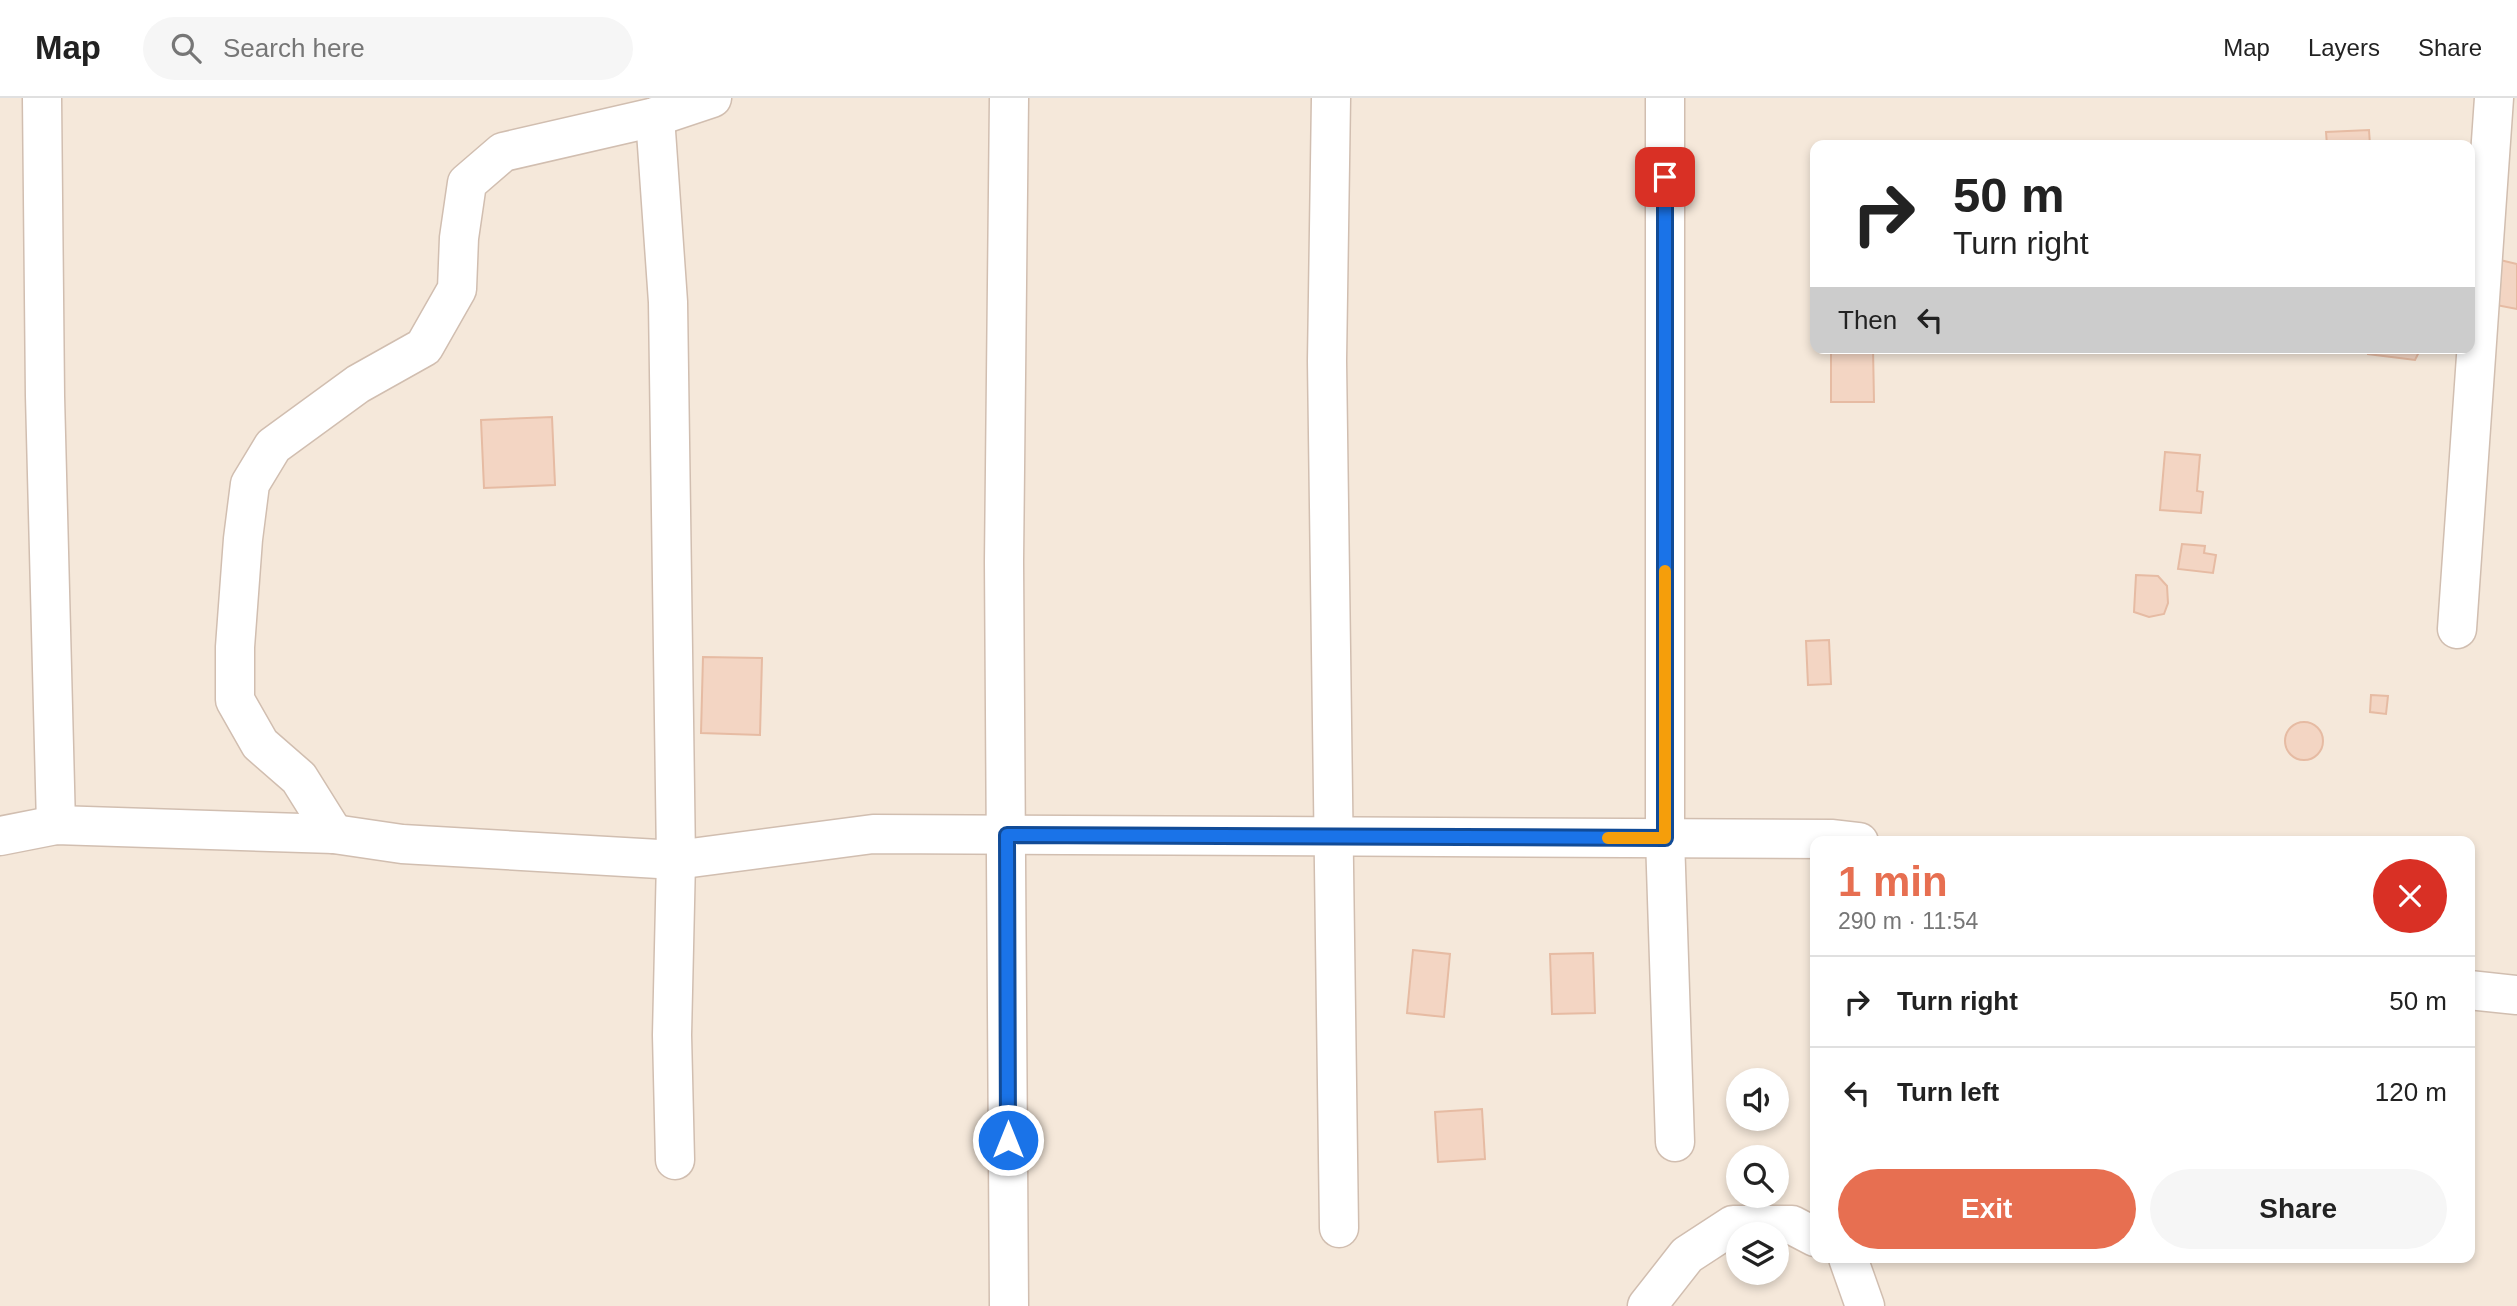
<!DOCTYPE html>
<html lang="en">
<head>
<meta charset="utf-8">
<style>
	:root { --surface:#fff; --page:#f6f6f6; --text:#222; --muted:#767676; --line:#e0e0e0; --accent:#e76f51 }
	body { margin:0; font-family:Arial,sans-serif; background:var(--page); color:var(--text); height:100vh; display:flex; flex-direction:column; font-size:26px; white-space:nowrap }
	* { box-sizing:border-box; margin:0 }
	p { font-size:23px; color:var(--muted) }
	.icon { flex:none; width:38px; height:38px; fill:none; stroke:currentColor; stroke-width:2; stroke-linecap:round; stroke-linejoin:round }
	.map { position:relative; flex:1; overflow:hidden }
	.drawer { position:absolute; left:1810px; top:738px; width:665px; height:427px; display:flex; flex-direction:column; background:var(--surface); border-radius:14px; box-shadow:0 4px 10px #0003 }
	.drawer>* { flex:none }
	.hud { position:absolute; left:1810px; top:42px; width:665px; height:214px; border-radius:14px; box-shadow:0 4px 10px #0003; background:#fff; color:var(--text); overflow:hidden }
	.fabs { position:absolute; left:1726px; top:970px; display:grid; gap:14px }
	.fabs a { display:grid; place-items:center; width:63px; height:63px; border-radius:50%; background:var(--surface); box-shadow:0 4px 10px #0003; font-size:35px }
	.pin { position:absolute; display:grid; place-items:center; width:60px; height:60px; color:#fff; margin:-30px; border-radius:14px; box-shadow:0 4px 10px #0006 }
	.me { position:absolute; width:77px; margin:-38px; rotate:0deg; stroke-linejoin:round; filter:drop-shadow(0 0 5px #0008) }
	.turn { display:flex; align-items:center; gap:24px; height:147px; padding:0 28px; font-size:32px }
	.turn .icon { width:91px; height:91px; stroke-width:2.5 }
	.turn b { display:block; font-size:49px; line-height:60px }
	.then { display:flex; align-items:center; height:66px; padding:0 28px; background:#0003; gap:14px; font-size:26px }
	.round { display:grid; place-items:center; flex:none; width:74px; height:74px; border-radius:37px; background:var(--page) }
	.headline { display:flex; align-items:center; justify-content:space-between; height:119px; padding:0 28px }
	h1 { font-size:42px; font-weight:700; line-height:52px; color:var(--accent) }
	.primary-button { display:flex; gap:14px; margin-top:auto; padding:14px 28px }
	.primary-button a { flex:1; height:80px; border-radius:42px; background:var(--accent); color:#fff; font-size:28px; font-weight:700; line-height:80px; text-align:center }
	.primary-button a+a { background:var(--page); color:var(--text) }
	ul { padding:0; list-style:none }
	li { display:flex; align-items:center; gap:21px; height:91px; padding:0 28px; border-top:2px solid var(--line) }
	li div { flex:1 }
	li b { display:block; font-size:26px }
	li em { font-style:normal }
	header { display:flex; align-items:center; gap:42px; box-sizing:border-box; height:98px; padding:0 35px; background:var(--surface); border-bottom:2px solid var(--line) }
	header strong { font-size:33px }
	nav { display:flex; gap:38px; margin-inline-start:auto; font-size:24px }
	.search { width:490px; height:63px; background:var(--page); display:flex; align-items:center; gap:18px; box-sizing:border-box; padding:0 24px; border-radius:38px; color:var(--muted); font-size:26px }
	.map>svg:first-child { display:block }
	.residential { fill:#f5e8da; fill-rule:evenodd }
	.building { fill:#f3d5c3; stroke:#e6bba3; stroke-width:2 }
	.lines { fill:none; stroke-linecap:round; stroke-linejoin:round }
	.minor-casing { stroke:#d1beb0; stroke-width:41 }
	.minor { stroke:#fff; stroke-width:38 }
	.route-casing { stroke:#114b97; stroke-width:18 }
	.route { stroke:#1a73e8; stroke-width:12 }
	.slow { stroke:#f59e0b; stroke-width:12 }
</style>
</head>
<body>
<header>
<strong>Map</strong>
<div class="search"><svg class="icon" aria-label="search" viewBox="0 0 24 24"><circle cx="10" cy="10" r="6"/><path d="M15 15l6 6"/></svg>Search here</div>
<nav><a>Map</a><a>Layers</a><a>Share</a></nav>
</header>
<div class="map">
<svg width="2517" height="1208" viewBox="0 0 2517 1208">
	<rect width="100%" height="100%" fill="#fdf6ec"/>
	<path class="residential" d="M0,0H2517V1208H0ZM1815,47H2469V250H1815ZM1815,744H2469V1160H1815ZM1738,982H1776V1020H1738ZM1738,1059H1776V1097H1738ZM1738,1136H1776V1174H1738Z"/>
	<g class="building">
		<path d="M2369,32L2370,47H2327L2326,34Z"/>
		<path d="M2500,162L2517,166V211L2491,206Z"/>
		<path d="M1831,250H1873L1874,304H1831Z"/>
		<path d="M2368,250H2421L2415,262L2368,256Z"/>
		<path d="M552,319L555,387L484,390L481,322Z"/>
		<path d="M2165,354L2200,357L2197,393L2203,394L2201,415L2160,412Z"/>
		<path d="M2182,446L2205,448L2204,455L2216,457L2213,475L2178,471Z"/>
		<path d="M2136,477L2158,478L2167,488L2168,505L2164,516L2149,519L2134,514Z"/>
		<path d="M1829,542L1831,586L1808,587L1806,543Z"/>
		<path d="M703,559L762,560L760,637L701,635Z"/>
		<path d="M2371,597L2388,598L2386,616L2370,614Z"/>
		<circle cx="2304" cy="643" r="19"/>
		<path d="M1413,852L1450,856L1444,919L1407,915Z"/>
		<path d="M1593,855L1595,915L1552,916L1550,856Z"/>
		<path d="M1482,1011L1485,1061L1438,1064L1435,1014Z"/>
	</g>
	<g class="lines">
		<defs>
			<g id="minor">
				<path d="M42,0L45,298L56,727"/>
				<path d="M1331,0L1327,263L1339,1130"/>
				<path d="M1665,0V740L1675,1044"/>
				<path d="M655,19L668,204L676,762L672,937L675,1062"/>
				<path d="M2457,531L2494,0"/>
				<path d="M334,736L299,680L260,646L235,602V549L243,441L250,386L273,348L358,286L424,249L457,191L459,140L467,85L503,54L655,19L712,0"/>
				<path d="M0,738L56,727L334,736L402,746L676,762L873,736L1833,741L1859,744"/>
				<path d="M2469,892L2517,897"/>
				<path d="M1848,1160L1865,1208"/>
				<path d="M1009,1208L1004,464L1009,0"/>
				<path d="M1647,1208L1687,1157L1733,1127H1792L1815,1139"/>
			</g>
		</defs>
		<use href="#minor" class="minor-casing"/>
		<use href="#minor" class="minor"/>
	</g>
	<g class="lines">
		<defs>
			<path id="route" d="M1008,1042L1007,737L1665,740V79"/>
		</defs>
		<use href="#route" class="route-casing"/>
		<use href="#route" class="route"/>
		<path class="slow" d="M1608,740H1665V473"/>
	</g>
</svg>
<div class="fabs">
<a><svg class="icon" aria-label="sound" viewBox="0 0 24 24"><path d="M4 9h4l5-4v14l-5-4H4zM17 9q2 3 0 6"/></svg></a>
<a><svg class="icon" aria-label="search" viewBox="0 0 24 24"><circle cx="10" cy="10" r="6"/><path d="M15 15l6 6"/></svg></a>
<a><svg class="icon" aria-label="layers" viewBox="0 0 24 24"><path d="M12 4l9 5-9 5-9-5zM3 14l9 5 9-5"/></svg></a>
</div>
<div class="pin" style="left:1665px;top:79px;background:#d93025"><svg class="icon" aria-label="arrive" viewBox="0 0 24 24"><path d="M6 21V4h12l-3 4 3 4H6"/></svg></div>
<svg class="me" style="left:1008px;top:1042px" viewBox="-20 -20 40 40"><circle r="17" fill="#1a73e8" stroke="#fff" stroke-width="3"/><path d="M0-11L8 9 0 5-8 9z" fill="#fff"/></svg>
<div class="hud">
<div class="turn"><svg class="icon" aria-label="right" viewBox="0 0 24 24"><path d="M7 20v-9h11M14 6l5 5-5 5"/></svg><div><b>50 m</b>Turn right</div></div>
<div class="then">Then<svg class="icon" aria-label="left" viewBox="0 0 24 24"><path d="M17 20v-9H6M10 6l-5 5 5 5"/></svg></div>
</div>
<section class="drawer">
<div class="headline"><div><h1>1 min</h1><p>290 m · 11:54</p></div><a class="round" style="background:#d93025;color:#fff"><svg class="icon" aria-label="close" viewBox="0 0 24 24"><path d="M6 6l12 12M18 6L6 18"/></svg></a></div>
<ul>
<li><svg class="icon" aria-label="right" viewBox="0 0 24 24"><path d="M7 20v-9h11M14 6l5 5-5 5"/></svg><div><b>Turn right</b></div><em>50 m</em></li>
<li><svg class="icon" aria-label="left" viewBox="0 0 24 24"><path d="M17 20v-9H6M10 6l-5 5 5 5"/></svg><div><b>Turn left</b></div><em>120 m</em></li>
</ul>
<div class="primary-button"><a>Exit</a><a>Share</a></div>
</section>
</div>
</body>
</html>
